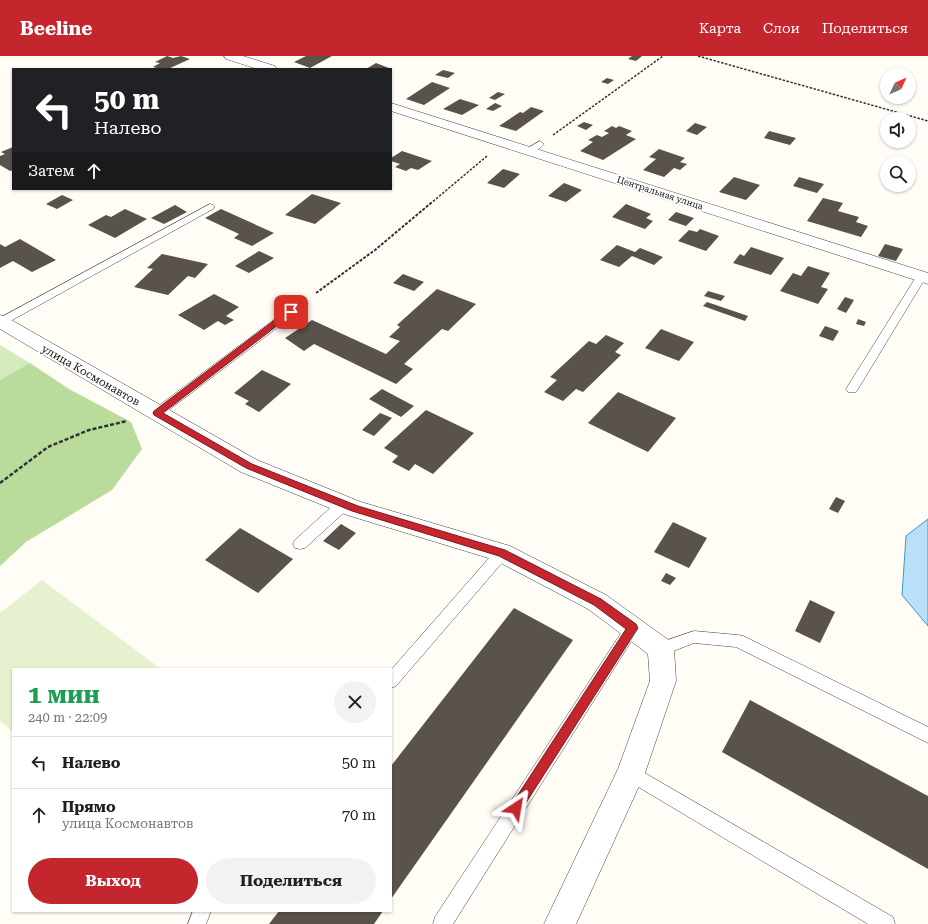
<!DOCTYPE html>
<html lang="ru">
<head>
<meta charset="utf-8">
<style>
	:root { --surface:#fff; --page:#f2f2f2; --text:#202124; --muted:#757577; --line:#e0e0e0; --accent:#c4262e }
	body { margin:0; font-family:"Roboto Serif",serif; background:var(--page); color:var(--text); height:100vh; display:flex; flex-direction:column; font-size:15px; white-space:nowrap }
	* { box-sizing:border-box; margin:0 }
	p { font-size:13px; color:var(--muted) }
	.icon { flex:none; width:22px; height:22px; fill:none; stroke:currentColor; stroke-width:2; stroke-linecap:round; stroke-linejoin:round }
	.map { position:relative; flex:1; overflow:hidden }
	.details { position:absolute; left:12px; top:612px; width:380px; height:244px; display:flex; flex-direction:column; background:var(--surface); border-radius:0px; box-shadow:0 1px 3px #0004 }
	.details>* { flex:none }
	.top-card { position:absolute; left:12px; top:12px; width:380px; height:122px; border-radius:0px; box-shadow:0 1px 3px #0004; background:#202124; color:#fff; overflow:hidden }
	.needle { width:26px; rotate:46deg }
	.buttons { position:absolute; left:880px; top:12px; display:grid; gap:8px }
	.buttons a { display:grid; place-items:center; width:36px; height:36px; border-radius:50%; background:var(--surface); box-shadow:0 1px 3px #0004; font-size:20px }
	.pin { position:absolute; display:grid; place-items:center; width:34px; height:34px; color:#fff; margin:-17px; border-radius:8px; box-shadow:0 2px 6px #0006 }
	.me { position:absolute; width:44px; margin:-22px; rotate:33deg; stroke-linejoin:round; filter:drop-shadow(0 0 3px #0008) }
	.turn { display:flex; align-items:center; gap:14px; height:84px; padding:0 16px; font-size:18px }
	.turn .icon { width:52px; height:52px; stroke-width:2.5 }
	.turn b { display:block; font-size:28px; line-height:34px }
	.then { display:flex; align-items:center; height:38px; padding:0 16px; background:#0003; gap:8px; font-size:15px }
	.round { display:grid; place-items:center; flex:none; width:42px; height:42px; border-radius:21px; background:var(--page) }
	.headline { display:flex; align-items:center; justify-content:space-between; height:68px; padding:0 16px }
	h1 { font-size:24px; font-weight:700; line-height:30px; color:#1e9e55 }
	.action { display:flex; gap:8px; margin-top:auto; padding:8px 16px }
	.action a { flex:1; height:46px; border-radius:24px; background:var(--accent); color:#fff; font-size:16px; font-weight:700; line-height:46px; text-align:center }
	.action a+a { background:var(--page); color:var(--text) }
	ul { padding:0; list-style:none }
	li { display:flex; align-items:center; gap:12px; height:52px; padding:0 16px; border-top:1px solid var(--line) }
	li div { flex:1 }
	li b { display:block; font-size:15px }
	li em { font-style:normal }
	header { display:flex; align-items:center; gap:24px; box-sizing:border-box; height:56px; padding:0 20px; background:var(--accent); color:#fff }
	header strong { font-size:19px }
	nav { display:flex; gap:22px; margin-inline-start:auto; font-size:14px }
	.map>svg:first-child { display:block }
	.green { fill:#d5ebbd }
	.forest { fill:#b9dc9c }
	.pitch { fill:#e6f2cf }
	.water { fill:#b9e0f7; stroke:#3f96cf }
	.building { fill:#5a524d }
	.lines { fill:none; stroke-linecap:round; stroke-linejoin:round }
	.service-casing { stroke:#444; stroke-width:1 }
	.minor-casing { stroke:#444; stroke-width:1 }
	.path-far2 { stroke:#333; stroke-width:1.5; stroke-dasharray:2.5 1.5; stroke-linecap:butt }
	.path-far1 { stroke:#333; stroke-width:2; stroke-dasharray:3 1.5; stroke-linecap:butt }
	.path { stroke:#333; stroke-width:2.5; stroke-dasharray:4 2; stroke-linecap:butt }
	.service { fill:#fff; fill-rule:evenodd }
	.minor { fill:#fff; fill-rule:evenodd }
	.route { fill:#c4262e; stroke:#7f191e }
	.labels { text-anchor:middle; stroke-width:4; stroke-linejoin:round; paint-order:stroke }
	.far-street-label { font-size:9px; fill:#111; stroke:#fff }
	.street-label { font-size:11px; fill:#111; stroke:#fff }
</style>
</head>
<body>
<header>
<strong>Beeline</strong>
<nav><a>Карта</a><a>Слои</a><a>Поделиться</a></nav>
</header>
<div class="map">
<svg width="928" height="868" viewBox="0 0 928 868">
	<rect width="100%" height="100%" fill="#fffdf5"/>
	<path class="green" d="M0,289L30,307L0,324Z"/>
	<path class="forest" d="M30,307L69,333L131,366L142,393L112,434L26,486L0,510V324Z"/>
	<path class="pitch" d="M42,524L161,613H13V676L0,665V557Z"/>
	<path class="water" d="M928,463V570L902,539L906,480Z"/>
	<g class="building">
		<path d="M167,0L173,2L181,0L190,3L168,13H160L153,11L160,7L155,6Z"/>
		<path d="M306,0H332L310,12L294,6Z"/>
		<path d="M632,0H642L636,5L628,3Z"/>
		<path d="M376,7L389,12L387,13H366Z"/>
		<path d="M443,14L455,17L448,22L435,19Z"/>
		<path d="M607,22L614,24L608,28L601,26Z"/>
		<path d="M432,26L450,32L424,49L406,43Z"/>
		<path d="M498,36L505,38L495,44L489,42Z"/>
		<path d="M460,43L479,49L462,59L443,53Z"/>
		<path d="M495,47L502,50L493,55L486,53Z"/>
		<path d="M531,51L544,55L516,75L499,70L520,56L523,57Z"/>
		<path d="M584,66L593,69L586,74L577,70Z"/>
		<path d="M695,67L707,71L697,79L686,75Z"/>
		<path d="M612,70L616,72L619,70L632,75L626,79L636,83L603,104L580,95L593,86L588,84L597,79L602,81L609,77L604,75Z"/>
		<path d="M769,75L796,82L790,89L764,82Z"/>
		<path d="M13,91V114L10,115L0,109V100L5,98L1,96Z"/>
		<path d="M659,93L685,102L680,106L687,108L680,114L674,112L664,121L643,114L656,103L649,101Z"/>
		<path d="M402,95L432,105L418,114L411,112L406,115L395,111L400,108L391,105V102Z"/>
		<path d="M503,113L520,118L504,132L487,127Z"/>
		<path d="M734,121L760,129L746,144L719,136Z"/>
		<path d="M799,121L824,128L817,137L793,130Z"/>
		<path d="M564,127L582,134L566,146L548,140Z"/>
		<path d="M312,138L341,147L315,168L285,159Z"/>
		<path d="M62,139L73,144L57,153L46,148Z"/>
		<path d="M823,142L843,147L838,155L859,161L856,166L868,170L861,181L807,165Z"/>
		<path d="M626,148L651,158L646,162L653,165L645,173L612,161Z"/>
		<path d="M175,149L187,156L164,168L151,162Z"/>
		<path d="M125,153L147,163L115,182L88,169L106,159L111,161Z"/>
		<path d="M221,153L274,177L252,190L234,182L239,178L205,162Z"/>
		<path d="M676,156L694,162L686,170L668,164Z"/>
		<path d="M700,173L719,180L706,195L678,185L689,174L697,176Z"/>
		<path d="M20,183L56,204L32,216L13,205L0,212V188L5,191Z"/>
		<path d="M885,188L903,193L896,205L878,200Z"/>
		<path d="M617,189L635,196L640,192L663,201L654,209L632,200L619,211L600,204Z"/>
		<path d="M751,191L784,202L771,219L733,207L740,198L744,200Z"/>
		<path d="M259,195L274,202L249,217L235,210Z"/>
		<path d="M162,198L208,208L195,222L188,220L168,239L134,231L153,213L147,212Z"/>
		<path d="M808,210L830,217L821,231L828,233L818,248L780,235L793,217L801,220Z"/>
		<path d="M403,218L424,226L414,235L393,227Z"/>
		<path d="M437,233L476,248L448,275L442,273L404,308L413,313L396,328L314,288L304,295L285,282L312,264L386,298L400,285L389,281L400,271L397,269Z"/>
		<path d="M708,235L725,240L721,245L704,240Z"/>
		<path d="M214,238L239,251L226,260L234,264L225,269L218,265L204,274L178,259Z"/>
		<path d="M845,241L854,244L846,257L837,253Z"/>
		<path d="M707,246L748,260L745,265L703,250Z"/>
		<path d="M858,263L866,266L864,270L856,268Z"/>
		<path d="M825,270L839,275L833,285L819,280Z"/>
		<path d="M661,273L694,286L679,305L645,292Z"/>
		<path d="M606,279L624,287L615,296L621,299L583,336L576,333L563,345L544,336L557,324L550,321L589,285L596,288Z"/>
		<path d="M262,314L291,328L259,356L245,348L249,345L234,337Z"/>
		<path d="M382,333L414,350L401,361L369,343Z"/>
		<path d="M618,336L676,362L648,396L588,367Z"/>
		<path d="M426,354L474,377L433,418L415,408L409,415L392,406L398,400L384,392Z"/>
		<path d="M380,357L392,362L374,380L362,374Z"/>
		<path d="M836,441L845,445L838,457L829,453Z"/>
		<path d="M673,466L707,482L689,512L654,496Z"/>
		<path d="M341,468L356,477L339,494L323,485Z"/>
		<path d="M240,472L293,503L258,537L205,504Z"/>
		<path d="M666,517L676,522L670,529L661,525Z"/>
		<path d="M810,544L835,556L820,587L795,575Z"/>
		<path d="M514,552L573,584L391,843V710Z"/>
		<path d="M750,644L928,740V813L722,696Z"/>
		<path d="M279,855H383L374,868H269Z"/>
	</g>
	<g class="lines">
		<defs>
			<g id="service">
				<path d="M540,85L544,88C540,93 532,98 526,97L525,95L526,93Z"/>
				<path d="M210,148L213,149L215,151L213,153L5,268L0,269V262Z"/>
				<path d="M921,218L926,221L858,333L856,336H848L846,333L916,221Z"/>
				<path d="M303,244L308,247L307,249L161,360L157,361L153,360L151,357L153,354L299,245Z"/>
				<path d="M344,443L349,444L351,448L349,452L305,492L300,493L295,492L293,488L295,484L339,444Z"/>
				<path d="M502,492L507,493L509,497L507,501L396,630L391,632V614L497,493Z"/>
				<path d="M632,566L637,568L639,572L637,576L453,868H433L435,861L627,568Z"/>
				<path d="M694,575L738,579L743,580L928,671V687L736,591L694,587L661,600L656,598L653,593L656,588Z"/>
				<path d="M631,709L893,861L895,868H868L625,723L623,717L625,711Z"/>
				<path d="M193,855H211L206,868H188Z"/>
			</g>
			<g id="minor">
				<path d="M224,0H243L275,10L277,13H258L226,3Z"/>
				<path d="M391,47L928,217V228L391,55Z"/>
				<path d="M0,259L6,261L257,404L361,446L510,490L606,539L670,585L674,593L676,625L645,717L576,868H544L618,713L650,625L648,598L588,553L495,504L347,459L241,416L0,273Z"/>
			</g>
		</defs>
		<use href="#service" class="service-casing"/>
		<use href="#minor" class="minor-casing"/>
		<g class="path-far2">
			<path d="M698,0L928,65"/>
			<path d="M553,79L663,0"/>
			<path d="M430,148L487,100"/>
		</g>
		<path class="path-far1" d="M316,237L375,194L431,147"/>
		<path class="path" d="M0,427L48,391L89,374L127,365"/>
		<use href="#service" class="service"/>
		<use href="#minor" class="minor"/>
	</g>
	<path class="route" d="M288,254H291L295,256L163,357L252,408L358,450L505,494L601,543L636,568L638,572L520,756L516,758L512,756L510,752L512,748L626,573L594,549L499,500L352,455L246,412L154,359L153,357L154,355Z"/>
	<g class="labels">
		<g class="far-street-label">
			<text transform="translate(660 137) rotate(18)" y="3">Центральная улица</text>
		</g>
		<g class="street-label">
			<text transform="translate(91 319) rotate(30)" y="4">улица Космонавтов</text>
		</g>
	</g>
</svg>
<div class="buttons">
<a><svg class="needle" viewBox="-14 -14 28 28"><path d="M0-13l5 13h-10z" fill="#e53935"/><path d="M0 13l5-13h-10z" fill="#757577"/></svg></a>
<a><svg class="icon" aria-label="sound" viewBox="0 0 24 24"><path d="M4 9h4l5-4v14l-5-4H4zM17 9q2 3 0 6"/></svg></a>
<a><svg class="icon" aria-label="search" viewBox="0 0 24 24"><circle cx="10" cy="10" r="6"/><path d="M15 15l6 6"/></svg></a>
</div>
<div class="pin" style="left:291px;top:256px;background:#d93025"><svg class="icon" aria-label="arrive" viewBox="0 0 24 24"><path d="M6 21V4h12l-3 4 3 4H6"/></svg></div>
<svg class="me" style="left:516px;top:752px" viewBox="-20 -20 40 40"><path d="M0-17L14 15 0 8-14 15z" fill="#c4262e" stroke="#fff" stroke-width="4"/></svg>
<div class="top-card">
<div class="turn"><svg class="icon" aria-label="left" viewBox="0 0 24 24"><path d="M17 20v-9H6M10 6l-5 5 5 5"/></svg><div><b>50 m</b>Налево</div></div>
<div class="then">Затем<svg class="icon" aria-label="ahead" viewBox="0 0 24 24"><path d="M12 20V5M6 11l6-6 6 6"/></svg></div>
</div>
<section class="details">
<div class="headline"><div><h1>1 мин</h1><p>240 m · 22:09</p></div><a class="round"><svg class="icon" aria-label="close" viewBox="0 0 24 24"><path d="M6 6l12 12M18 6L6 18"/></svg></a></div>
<ul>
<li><svg class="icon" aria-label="left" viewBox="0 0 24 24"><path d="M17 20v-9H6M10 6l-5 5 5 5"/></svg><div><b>Налево</b></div><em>50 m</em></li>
<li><svg class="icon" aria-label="ahead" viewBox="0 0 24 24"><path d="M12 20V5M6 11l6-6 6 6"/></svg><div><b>Прямо</b><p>улица Космонавтов</p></div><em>70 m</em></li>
</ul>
<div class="action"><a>Выход</a><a>Поделиться</a></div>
</section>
</div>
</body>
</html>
